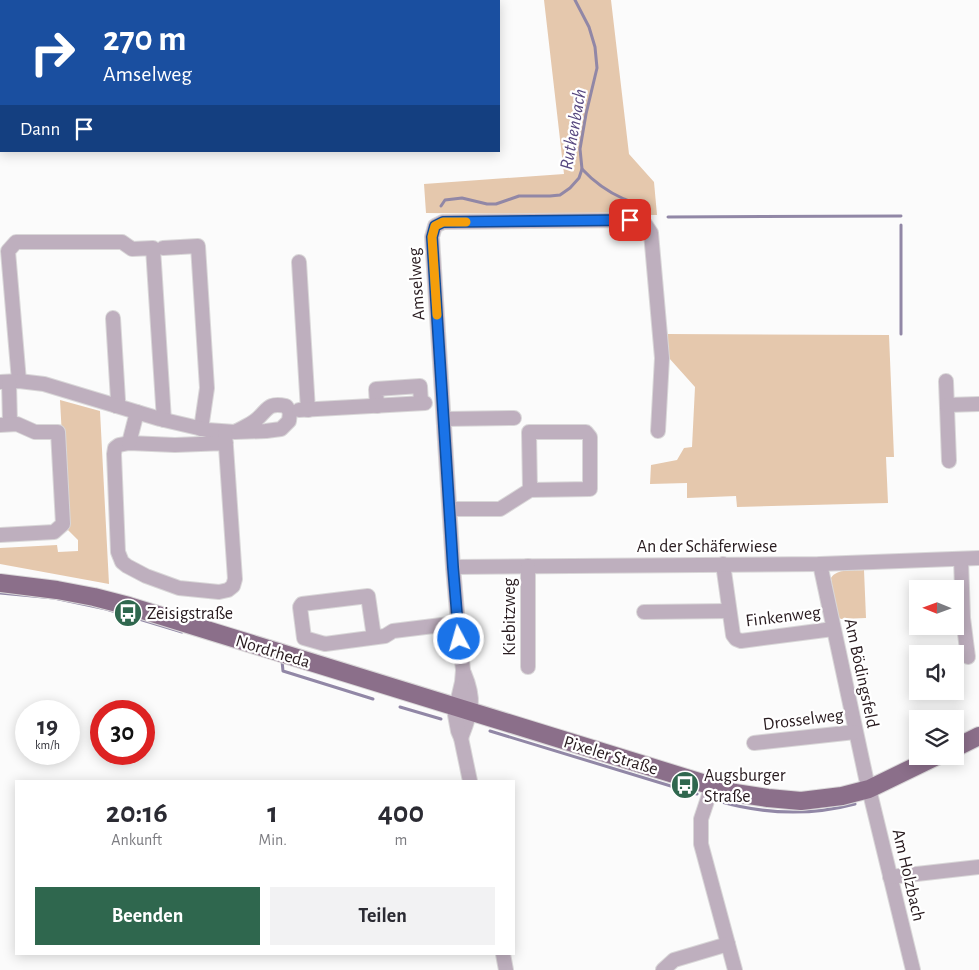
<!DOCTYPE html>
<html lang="de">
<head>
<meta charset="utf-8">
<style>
	:root { --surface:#fff; --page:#f2f2f3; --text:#2b2b33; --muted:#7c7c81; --accent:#2f674e }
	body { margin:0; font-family:"Alegreya Sans",sans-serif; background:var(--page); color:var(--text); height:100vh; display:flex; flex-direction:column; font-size:19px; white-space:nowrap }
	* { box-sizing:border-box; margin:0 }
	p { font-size:16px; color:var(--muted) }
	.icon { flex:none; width:28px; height:28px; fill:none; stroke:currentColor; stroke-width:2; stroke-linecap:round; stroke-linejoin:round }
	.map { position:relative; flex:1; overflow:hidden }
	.drawer { position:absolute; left:15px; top:780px; width:500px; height:175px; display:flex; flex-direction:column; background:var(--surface); border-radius:0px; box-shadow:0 2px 12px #0003 }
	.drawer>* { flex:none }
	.banner { position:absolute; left:0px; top:0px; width:500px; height:152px; box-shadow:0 2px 12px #0003; background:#1a4fa0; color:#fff; overflow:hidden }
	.needle { width:32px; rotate:271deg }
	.controls { position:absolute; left:909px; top:580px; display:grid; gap:10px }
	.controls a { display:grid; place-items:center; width:55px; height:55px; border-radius:0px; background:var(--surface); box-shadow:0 2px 12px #0003; font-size:25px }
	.speed { position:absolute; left:15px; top:700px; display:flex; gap:10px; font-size:25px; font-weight:700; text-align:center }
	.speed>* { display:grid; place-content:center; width:65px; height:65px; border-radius:50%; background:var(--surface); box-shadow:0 2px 12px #0003; line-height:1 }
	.speed small { font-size:12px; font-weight:400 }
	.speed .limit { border:8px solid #d22; background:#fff; color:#111 }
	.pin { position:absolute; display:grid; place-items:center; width:42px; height:42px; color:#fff; margin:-21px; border-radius:10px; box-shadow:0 2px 8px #0006 }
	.me { position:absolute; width:55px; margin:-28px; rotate:354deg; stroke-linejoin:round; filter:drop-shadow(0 0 4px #0008) }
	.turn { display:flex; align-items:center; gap:18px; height:105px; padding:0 20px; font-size:22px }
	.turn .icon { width:65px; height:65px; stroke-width:2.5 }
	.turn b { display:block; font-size:35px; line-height:42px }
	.then { display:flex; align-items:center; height:48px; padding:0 20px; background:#0003; gap:10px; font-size:19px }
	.eta { display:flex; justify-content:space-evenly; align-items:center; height:85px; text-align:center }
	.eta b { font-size:30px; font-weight:700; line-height:35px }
	.action { display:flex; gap:10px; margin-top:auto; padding:10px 20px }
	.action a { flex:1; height:58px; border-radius:0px; background:var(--accent); color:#fff; font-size:20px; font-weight:700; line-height:58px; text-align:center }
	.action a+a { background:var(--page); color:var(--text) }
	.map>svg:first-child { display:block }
	.green { fill:#e5c8ad }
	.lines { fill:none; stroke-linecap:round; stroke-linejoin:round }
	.stream { stroke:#9187a6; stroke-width:3 }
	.minor-casing { stroke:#d9d7d8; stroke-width:16 }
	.major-casing { stroke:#d9d7d8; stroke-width:20 }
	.minor { stroke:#beafbe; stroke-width:14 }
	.major { stroke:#8b6f8a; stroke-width:18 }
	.route-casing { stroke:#114b97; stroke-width:12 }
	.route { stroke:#1a73e8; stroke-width:9 }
	.slow { stroke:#f59e0b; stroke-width:9 }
	.labels { text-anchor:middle; stroke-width:4.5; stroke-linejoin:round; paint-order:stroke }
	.street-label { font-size:18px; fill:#281b1f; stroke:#fff }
	.poi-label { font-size:18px; fill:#281b1f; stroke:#fff; text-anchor:start }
	.water-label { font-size:19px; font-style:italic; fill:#56477f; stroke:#fff }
</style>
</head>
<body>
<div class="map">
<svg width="979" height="970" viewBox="0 0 979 970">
	<rect width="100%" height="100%" fill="#fbfbfb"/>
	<g class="green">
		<path d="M544,0H611L629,154L654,182L657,215L426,213L424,184L564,174Z"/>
		<path d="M665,334L889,335L894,457H886L888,503L737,507L736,496L687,498V483L650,484L651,465L677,460L684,448L692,447L695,387L669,358Z"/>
		<path d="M60,400L100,411L109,584L0,564V548L57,545L58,552L78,551V540L67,529Z"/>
		<path d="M864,570L866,618L841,619L837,616L831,578C837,568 853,571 864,570Z"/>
	</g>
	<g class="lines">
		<g class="stream">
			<path d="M582,169C594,182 608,192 624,199C632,202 639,204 646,208L649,217"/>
			<path d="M441,206L445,200L462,198L487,204H496L519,196H550L560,195L570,188L579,178L582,169L580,149L586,114L597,68L595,47L589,27L575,0"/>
			<path d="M668,217L901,216"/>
			<path d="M901,225V334"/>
			<path d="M0,593L54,598L106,609L182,632"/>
			<path d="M280,660L282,661L283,671L373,699"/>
			<path d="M400,707L441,719"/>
			<path d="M490,731L697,794"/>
			<path d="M718,801C763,814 810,816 855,804"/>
		</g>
		<defs>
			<g id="minor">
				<path d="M163,248L198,246L207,388L201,429"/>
				<path d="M299,262L308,410"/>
				<path d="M113,318L118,400L116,406"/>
				<path d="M19,381L8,251L16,242H122L132,249L153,248L164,420"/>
				<path d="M946,381L949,461"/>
				<path d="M0,382L19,381L44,384L160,419L207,430L235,432L266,431L281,429L289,421L290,412L286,406C267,402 268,410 256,420C250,425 242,428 235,432"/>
				<path d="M9,382L10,424"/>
				<path d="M947,405L979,404"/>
				<path d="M377,406L376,389L420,386L421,403"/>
				<path d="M299,410L425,403"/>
				<path d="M444,419L514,418"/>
				<path d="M0,425L17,424L35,432H58L63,524L54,532L0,535"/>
				<path d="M225,432L235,579L233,586L228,590L219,592L179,588L146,576L127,566L122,562L118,552L114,454L115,448L119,445L129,443L175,445L226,443"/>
				<path d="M129,443L137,412"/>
				<path d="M450,509H500L530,490L590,489V437L586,432H529L530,490"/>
				<path d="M961,559L963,618L968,657"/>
				<path d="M723,564L733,635L736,639L741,641L833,629"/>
				<path d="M820,564L866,778L869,789L913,970"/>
				<path d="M453,567L820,564L979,558"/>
				<path d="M644,612L729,611"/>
				<path d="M374,637L368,596L302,604L300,607L304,638L325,644L385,636L393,631L458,623"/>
				<path d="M528,667V566"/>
				<path d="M461,738C471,712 476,701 464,673"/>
				<path d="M754,743L855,732"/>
				<path d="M470,781L461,738L458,731L455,715L458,699L462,682L463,670L458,623L453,567L432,237L435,226L443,222L630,220L645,224L651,233L662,358L658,431"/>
				<path d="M712,786L701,819V844L735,970"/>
				<path d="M890,877L979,867"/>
				<path d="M503,954L506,970"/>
				<path d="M663,970L674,960L728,944"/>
			</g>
			<g id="major">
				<path d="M0,583L57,590L94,597L129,606L735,793L768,798L801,801L842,796L869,789L937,756"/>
				<path d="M955,748L979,736"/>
			</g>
		</defs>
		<use href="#minor" class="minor-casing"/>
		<use href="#major" class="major-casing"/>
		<use href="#minor" class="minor"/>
		<use href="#major" class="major"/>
	</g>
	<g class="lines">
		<defs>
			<path id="route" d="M459,639L453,567L432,237L435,226L443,222L630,220"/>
		</defs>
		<use href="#route" class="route-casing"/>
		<use href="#route" class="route"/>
		<path class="slow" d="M437,315L432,237L435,226L443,222H466"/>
	</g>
	<defs>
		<symbol id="bus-disc" viewBox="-11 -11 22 22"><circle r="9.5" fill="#2f674e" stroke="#fff"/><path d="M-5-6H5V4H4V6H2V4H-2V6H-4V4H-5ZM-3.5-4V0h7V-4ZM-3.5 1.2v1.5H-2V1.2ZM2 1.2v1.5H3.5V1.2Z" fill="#fff"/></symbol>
	</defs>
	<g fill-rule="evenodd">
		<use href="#bus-disc" x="112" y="597" width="32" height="32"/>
		<use href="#bus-disc" x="669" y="769" width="32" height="32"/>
	</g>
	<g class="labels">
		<g class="street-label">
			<text transform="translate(416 284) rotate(-94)" y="6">Amselweg</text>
			<text x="707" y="552">An der Schäferwiese</text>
			<text transform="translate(783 616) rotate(-7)" y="6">Finkenweg</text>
			<text transform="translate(509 617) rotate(-90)" y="6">Kiebitzweg</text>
			<text transform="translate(273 651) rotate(17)" y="6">Nordrheda</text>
			<text transform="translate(862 673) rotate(78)" y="6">Am Bödingsfeld</text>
			<text transform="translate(803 719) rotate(-7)" y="6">Drosselweg</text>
			<text transform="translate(611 755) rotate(17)" y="6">Pixeler Straße</text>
			<text transform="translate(909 875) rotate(77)" y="6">Am Holzbach</text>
		</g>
		<g class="poi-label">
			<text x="147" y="619">Zeisigstraße</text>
			<text x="704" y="781">Augsburger<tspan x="704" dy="21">Straße</tspan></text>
		</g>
		<g class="water-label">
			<text transform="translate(572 129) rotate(-80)" y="7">Ruthenbach</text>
		</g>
	</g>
</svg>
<div class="controls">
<a><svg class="needle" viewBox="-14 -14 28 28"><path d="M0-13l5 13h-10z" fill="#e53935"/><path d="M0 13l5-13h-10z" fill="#7c7c81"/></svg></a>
<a><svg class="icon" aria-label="sound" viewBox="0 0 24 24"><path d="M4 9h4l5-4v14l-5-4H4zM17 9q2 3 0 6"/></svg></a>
<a><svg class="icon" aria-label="layers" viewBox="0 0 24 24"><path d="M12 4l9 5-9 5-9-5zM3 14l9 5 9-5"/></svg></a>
</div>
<div class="speed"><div>19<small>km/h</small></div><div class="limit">30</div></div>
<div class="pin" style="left:630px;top:220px;background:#d93025"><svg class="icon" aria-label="arrive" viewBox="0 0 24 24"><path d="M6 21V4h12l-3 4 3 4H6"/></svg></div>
<svg class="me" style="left:459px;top:639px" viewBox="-20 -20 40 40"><circle r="17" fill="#1a73e8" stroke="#fff" stroke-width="3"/><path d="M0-11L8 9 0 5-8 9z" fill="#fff"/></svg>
<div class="banner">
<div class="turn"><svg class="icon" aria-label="right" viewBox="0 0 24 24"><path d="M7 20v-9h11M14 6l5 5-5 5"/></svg><div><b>270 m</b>Amselweg</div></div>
<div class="then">Dann<svg class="icon" aria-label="arrive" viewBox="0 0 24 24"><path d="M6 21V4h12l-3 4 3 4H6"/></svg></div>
</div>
<section class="drawer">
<div class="eta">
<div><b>20:16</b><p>Ankunft</p></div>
<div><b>1</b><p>Min.</p></div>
<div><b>400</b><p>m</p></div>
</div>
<div class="action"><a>Beenden</a><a>Teilen</a></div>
</section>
</div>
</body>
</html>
